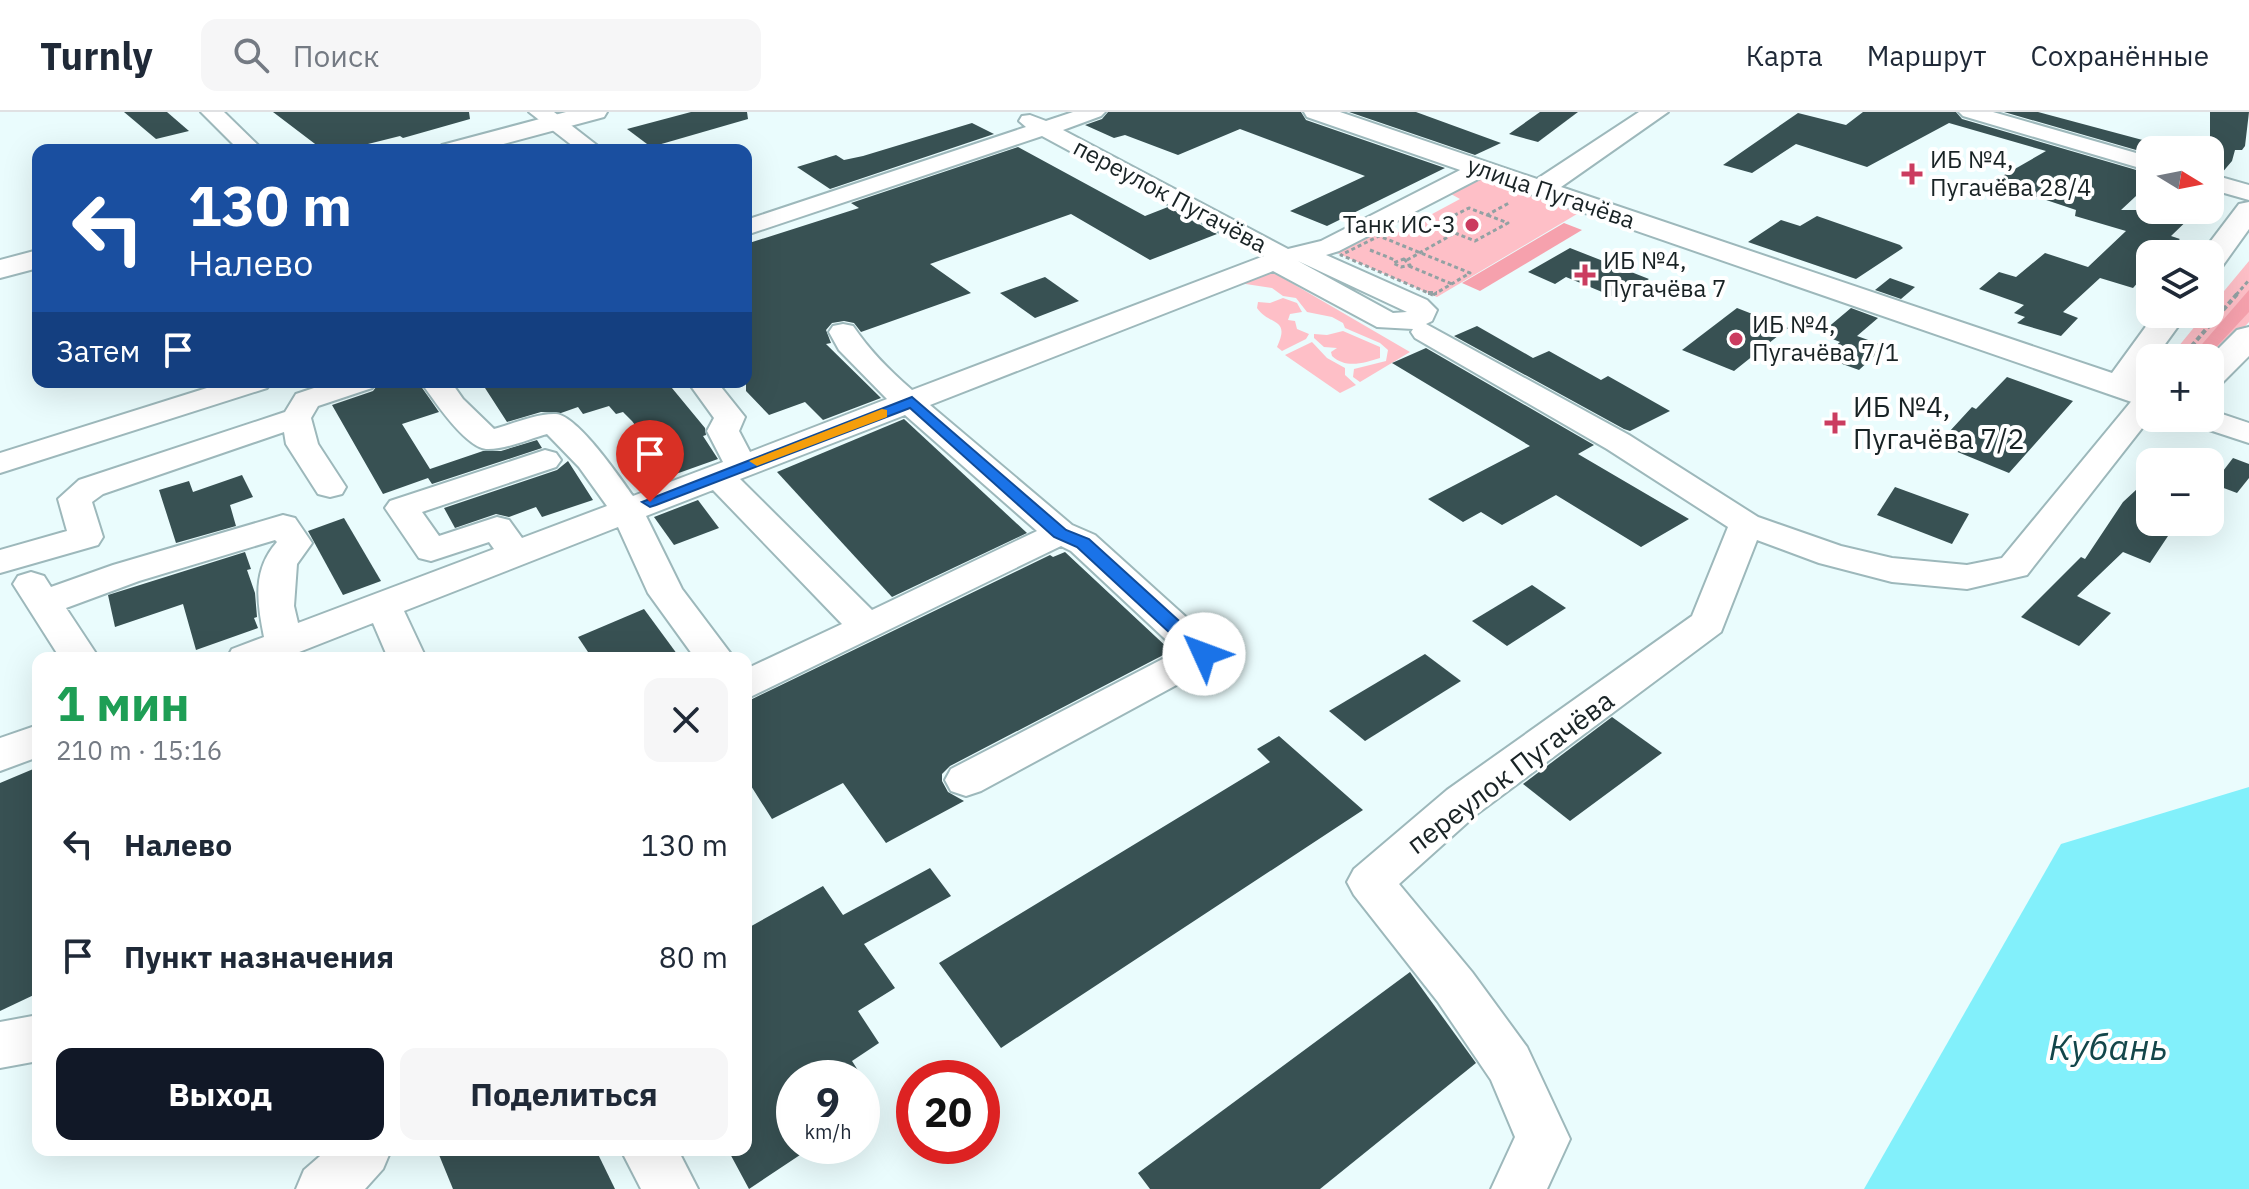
<!DOCTYPE html>
<html lang="ru">
<head>
<meta charset="utf-8">
<style>
	:root { --surface:#fff; --page:#f6f6f7; --text:#1f2937; --muted:#747a83; --line:#e0e1e3; --accent:#111827 }
	body { margin:0; font-family:"IBM Plex Sans",sans-serif; background:var(--page); color:var(--text); height:100vh; display:flex; flex-direction:column; font-size:30px; white-space:nowrap }
	* { box-sizing:border-box; margin:0 }
	p { font-size:26px; color:var(--muted) }
	.icon { flex:none; width:44px; height:44px; fill:none; stroke:currentColor; stroke-width:2; stroke-linecap:round; stroke-linejoin:round }
	.map { position:relative; flex:1; overflow:hidden }
	.drawer { position:absolute; left:32px; top:540px; width:720px; height:504px; display:flex; flex-direction:column; background:var(--surface); border-radius:16px; box-shadow:0 8px 32px #0002 }
	.drawer>* { flex:none }
	.top-card { position:absolute; left:32px; top:32px; width:720px; height:244px; border-radius:16px; box-shadow:0 8px 32px #0002; background:#1a4fa0; color:#fff; overflow:hidden }
	.needle { width:52px; rotate:100deg }
	.buttons { position:absolute; left:2136px; top:24px; display:grid; gap:16px }
	.buttons a { display:grid; place-items:center; width:88px; height:88px; border-radius:16px; background:var(--surface); box-shadow:0 8px 32px #0002; font-size:40px }
	.speed { position:absolute; left:776px; top:948px; display:flex; gap:16px; font-size:40px; font-weight:700; text-align:center }
	.speed>* { display:grid; place-content:center; width:104px; height:104px; border-radius:50%; background:var(--surface); box-shadow:0 8px 32px #0002; line-height:1 }
	.speed small { font-size:20px; font-weight:400 }
	.speed .limit { border:12px solid #d22; background:#fff; color:#111 }
	.pin { position:absolute; display:grid; place-items:center; width:68px; height:68px; color:#fff; margin:-82px -34px; border-radius:50% 50% 50% 0; rotate:-45deg; box-shadow:0 0 8px #0007 }
	.pin .icon { rotate:45deg }
	.me { position:absolute; width:88px; margin:-44px; rotate:313deg; stroke-linejoin:round; filter:drop-shadow(0 0 6px #0008) }
	.turn { display:flex; align-items:center; gap:28px; height:168px; padding:0 24px; font-size:36px }
	.turn .icon { width:104px; height:104px; stroke-width:2.5 }
	.turn b { display:block; font-size:56px; line-height:68px }
	.then { display:flex; align-items:center; height:76px; padding:0 24px; background:#0003; gap:16px; font-size:30px }
	.round { display:grid; place-items:center; flex:none; width:84px; height:84px; border-radius:16px; background:var(--page) }
	.headline { display:flex; align-items:center; justify-content:space-between; height:136px; padding:0 24px }
	h1 { font-size:48px; font-weight:800; line-height:60px; color:#1e9e55 }
	.button { display:flex; gap:16px; margin-top:auto; padding:16px 24px }
	.button a { flex:1; height:92px; border-radius:16px; background:var(--accent); color:#fff; font-size:32px; font-weight:800; line-height:92px; text-align:center }
	.button a+a { background:var(--page); color:var(--text) }
	ul { padding:0; list-style:none }
	li { display:flex; align-items:center; gap:24px; height:112px; padding:0 24px }
	li div { flex:1 }
	li b { display:block; font-size:30px }
	li em { font-style:normal }
	header { display:flex; align-items:center; gap:48px; box-sizing:border-box; height:112px; padding:0 40px; background:var(--surface); border-bottom:2px solid var(--line) }
	header strong { font-size:38px }
	nav { display:flex; gap:44px; margin-inline-start:auto; font-size:28px }
	.search { width:560px; height:72px; background:var(--page); display:flex; align-items:center; gap:20px; box-sizing:border-box; padding:0 28px; border-radius:16px; color:var(--muted); font-size:30px }
	.map>svg:first-child { display:block }
	.green { fill:#febfc7 }
	.forest { fill:#f6a1ad }
	.water { fill:#82f0fb }
	.building { fill:#385153 }
	.lines { fill:none; stroke-linecap:round; stroke-linejoin:round }
	.minor-casing { stroke:#9db8bb; stroke-width:4 }
	.major-casing { stroke:#9db8bb; stroke-width:4 }
	.path-far1 { stroke:#93a1a3; stroke-width:3; stroke-dasharray:4 3; stroke-linecap:butt }
	.path { stroke:#93a1a3; stroke-width:4; stroke-dasharray:5 3; stroke-linecap:butt }
	.minor { fill:#fff; fill-rule:evenodd }
	.major { fill:#fff; fill-rule:evenodd }
	.route { fill:#1a73e8; stroke:#114b97; stroke-width:2 }
	.slow { fill:#f59e0b }
	.poi-dot { fill:#cb3c5f; stroke:#fff; stroke-width:3 }
	.labels { text-anchor:middle; stroke-width:8; stroke-linejoin:round; paint-order:stroke }
	.far-poi-label { font-size:24px; fill:#192325; stroke:#fff; text-anchor:start }
	.far-street-label { font-size:24px; fill:#192325; stroke:#fff }
	.poi-label { font-size:28px; fill:#192325; stroke:#fff; text-anchor:start }
	.street-label { font-size:28px; fill:#192325; stroke:#fff }
	.near-water-label { font-size:36px; font-style:italic; fill:#13464a; stroke:#fff }
</style>
</head>
<body>
<header>
<strong>Turnly</strong>
<div class="search"><svg class="icon" aria-label="search" viewBox="0 0 24 24"><circle cx="10" cy="10" r="6"/><path d="M15 15l6 6"/></svg>Поиск</div>
<nav><a>Карта</a><a>Маршрут</a><a>Сохранённые</a></nav>
</header>
<div class="map">
<svg width="2249" height="1077" viewBox="0 0 2249 1077">
	<rect width="100%" height="100%" fill="#eafcfd"/>
	<g class="green">
		<path d="M1480,67L1493,68L1582,99L1437,185L1337,141L1382,118L1395,122L1460,87L1451,82Z"/>
		<path d="M2249,149V210L2210,252V246H2169L2205,202H2210V196Z"/>
		<path d="M1271,159L1410,240L1360,270L1353,265L1354,257L1386,249L1388,238L1380,231L1345,216L1343,211L1332,205L1307,200L1296,186L1283,184L1272,176L1239,171Z"/>
		<path d="M1283,186L1297,191L1302,200L1290,202L1288,208L1295,209L1297,217L1309,222L1306,227L1282,239L1277,235C1291,205 1269,214 1257,196L1258,190L1270,191Z"/>
		<path d="M1343,219L1380,235V246C1364,251 1346,257 1332,244L1331,240L1337,236L1324,235L1314,226V222L1327,223Z"/>
		<path d="M1312,230L1327,246L1345,256V263L1356,273L1340,281L1285,243Z"/>
	</g>
	<g class="forest">
		<path d="M1564,111L1582,118L1480,179L1462,171Z"/>
		<path d="M2249,178V200L2206,246H2190Z"/>
	</g>
	<path class="water" d="M2249,675V1077H1864L2061,732Z"/>
	<g class="building">
		<path d="M124,0H167L189,19L156,27Z"/>
		<path d="M273,0H469L470,7L403,26L400,24L344,38H323Z"/>
		<path d="M691,0H747L748,7L651,35L627,17Z"/>
		<path d="M1108,0H1301L1306,8L1445,56L1327,114L1290,99L1365,64L1240,17L1178,43L1125,23L1114,26L1085,13L1102,7Z"/>
		<path d="M1349,0H1416L1501,31L1475,43Z"/>
		<path d="M1540,0H1578L1538,30L1509,22Z"/>
		<path d="M1863,0H1956L1962,7L2150,62V71L2121,98H2198L2171,124L2180,127L2163,142H2150V157L2133,176L2100,166L2063,200L2078,206L2061,224L2017,211L2025,205L2014,201L2024,193L1979,177L1999,160L2016,165L2045,141L2088,155L2126,119L2075,104L2076,98L1992,70L2046,39L1949,11L1867,55L1796,32L1752,61L1723,53L1798,1L1846,13Z"/>
		<path d="M2004,0H2038L2150,30V42Z"/>
		<path d="M2210,0H2249L2245,34L2242,38H2235L2232,49L2221,62L2210,59Z"/>
		<path d="M972,11L994,22L830,77L797,55L836,43L844,48L863,44Z"/>
		<path d="M1018,35L1145,104L1168,95L1217,122L1150,148L1071,102L930,152L971,181L861,220L854,211L844,209L832,211L826,218L831,231L826,232L881,286L823,308L805,290L769,303L746,279V132L859,96L851,91Z"/>
		<path d="M1817,104L1900,133L1903,136L1856,167L1748,130L1781,108L1800,114Z"/>
		<path d="M1570,136L1649,167L1619,187L1566,165L1555,172L1528,160Z"/>
		<path d="M1045,165L1079,189L1035,206L1000,181Z"/>
		<path d="M1890,166L1915,175L1901,187L1875,178Z"/>
		<path d="M1737,196L1788,216L1734,259L1682,238Z"/>
		<path d="M1851,196L1878,206L1857,224L1885,234L1859,258L1823,245L1840,230L1820,222Z"/>
		<path d="M1477,214L1533,246L1549,239L1601,268L1608,264L1670,299L1630,319L1624,317L1454,224Z"/>
		<path d="M1426,236L1594,333L1578,342L1689,407L1641,435L1556,383L1502,413L1481,400L1463,410L1428,387L1530,334L1392,251Z"/>
		<path d="M2007,265L2073,289L2009,361L1938,332L1972,295L1976,297Z"/>
		<path d="M380,270H418L439,300L402,312L430,357L483,339H501L537,328L542,336L432,372L428,366L383,382L332,293L373,279Z"/>
		<path d="M506,270H667L705,316L706,323L703,324L718,347L673,363L632,309L623,300L616,302L609,294L583,302L578,295L561,301L541,300L507,310L485,276Z"/>
		<path d="M904,307L1027,421L892,485L777,360Z"/>
		<path d="M2233,346L2249,352V366L2237,381L2213,372Z"/>
		<path d="M568,349L593,388L542,405L536,395L509,405L496,402L455,416L444,396L557,358Z"/>
		<path d="M242,363L253,385L230,393L236,414L176,431L159,378L189,369L193,380Z"/>
		<path d="M2150,365V417L2168,424L2150,451L2123,440L2077,484L2111,501L2079,534L2021,505L2081,445L2085,447L2123,390Z"/>
		<path d="M1895,375L1969,402L1952,432L1877,403Z"/>
		<path d="M698,388L719,416L674,433L654,405Z"/>
		<path d="M344,406L381,469L343,483L308,419Z"/>
		<path d="M245,440L251,457L247,458L255,481L257,505L254,506L258,516L196,538L183,492L115,515L108,483Z"/>
		<path d="M1065,440L1171,539L950,654L942,662V669L948,680L964,689L886,731L843,671L772,707L746,666V590L1050,443L1053,445Z"/>
		<path d="M1532,473L1566,496L1507,534L1472,509Z"/>
		<path d="M644,497L680,546H592L578,525Z"/>
		<path d="M1425,542L1461,569L1365,629L1329,599Z"/>
		<path d="M1612,605L1662,641L1570,709L1523,672Z"/>
		<path d="M1279,624L1363,698L1001,936L939,851L1270,650L1257,637Z"/>
		<path d="M38,655V881L0,899V671Z"/>
		<path d="M930,756L951,784L864,832L895,876L858,899L879,931L852,949L863,966H794V1034H803L806,1039L749,1077L728,1038H746V817L823,774L843,803Z"/>
		<path d="M1410,860L1476,951L1320,1077H1150L1138,1061Z"/>
		<path d="M437,1038H596L615,1077H453Z"/>
	</g>
	<g class="lines">
		<defs>
			<g id="minor">
				<path d="M201,0H224L263,38H239Z"/>
				<path d="M529,0H554L603,38H578Z"/>
				<path d="M1073,0H1105L1101,4L1063,18L1288,137L1321,129L1472,52H1488L1491,57L1488,62L1339,139L1326,143L1427,188L1437,198L1432,209L1426,212L1629,323L1758,405L1841,434L1892,446L1967,453L2002,446L2139,280L2150,277V306L2027,463L1967,477L1892,470L1819,451L1757,428L1721,520L1477,702L1399,772L1472,860L1527,935L1570,1027L1547,1077H1491L1515,1025L1491,968L1438,890L1354,783L1347,770L1354,757L1447,678L1692,504L1728,415L1607,337L1415,226L1411,220L1413,217L1377,215L1273,159L930,293L1072,413L1095,423L1217,533L1223,542L1217,551L981,679L966,684L951,679L945,668L951,657L1178,539L1071,439L1061,434L746,587V557L842,512L713,378L646,404L682,477L734,546H695L648,481L618,415L404,499L426,546H388L373,511L284,546H227L232,537L264,525C257,490 252,458 277,430L275,428L139,469L66,496L99,546H60L13,472L18,464L31,460L44,464L51,475L113,453L283,403L295,406L312,431L297,452L294,494L298,511L494,437L489,430L431,449L419,446L385,396L390,389L545,338L556,341L561,348L556,355L422,400L439,424L497,405L509,408L522,426L607,394L579,355L547,322C529,327 504,338 486,337C465,335 433,287 421,270H451L463,287L494,317C512,312 538,301 556,302C578,304 620,366 633,384L723,350L707,319L714,306L688,270H717L745,305L739,319L750,340L887,287L839,238L829,220L833,214L843,212L853,214C870,239 889,258 912,278L1264,144L1042,24L746,123V108L1026,15L1019,9L1022,4L1030,3L1046,9ZM1298,149L1407,200L1393,201ZM905,303L1037,419L872,498L740,367Z"/>
				<path d="M1959,0H1993L2150,45V59L1963,4Z"/>
				<path d="M2210,62L2249,73V88L2210,77Z"/>
				<path d="M226,270H272L267,276L0,361V341Z"/>
				<path d="M332,270H377L372,276L318,294L311,306L318,332L346,375L342,382L330,385L318,382L286,332L284,320L103,382L92,390L103,425L98,433L0,461V438L67,419L58,387L79,368L285,300L296,282Z"/>
				<path d="M2210,298L2249,311V331L2194,313L2190,306H2210Z"/>
				<path d="M38,613V645L0,659V626Z"/>
				<path d="M38,903V949L0,956V910Z"/>
				<path d="M327,1038H391L383,1057L365,1077H296L304,1058Z"/>
				<path d="M621,1038H678L698,1077H641Z"/>
			</g>
			<g id="major">
				<path d="M566,0H607L604,5L481,38H438L442,33Z"/>
				<path d="M1304,0H1340L1537,67L1639,0H1668L1561,75L2112,261L2155,202H2187L2155,246H2150V253L2145,260L2150,268L2149,296L1307,5Z"/>
				<path d="M2249,90V117L2221,156L2210,159V142H2201L2239,92Z"/>
				<path d="M38,138V156L0,166V148Z"/>
				<path d="M2249,215V244L2222,271L2210,274L2209,246L2237,218Z"/>
			</g>
		</defs>
		<use href="#minor" class="minor-casing"/>
		<use href="#major" class="major-casing"/>
		<g class="path-far1">
			<path d="M1455,121L1475,129L1508,111L1487,103"/>
			<path d="M1370,138L1395,148"/>
			<path d="M1404,147L1410,153L1401,155L1393,151Z"/>
			<path d="M1407,148L1455,121L1435,113L1469,96L1487,103L1509,91"/>
			<path d="M1409,154L1452,172"/>
			<path d="M1433,183L1341,143L1379,124L1470,161L1433,183"/>
			<path d="M2236,183L2249,168"/>
		</g>
		<g class="path">
			<path d="M1428,181H1437"/>
			<path d="M2181,246L2238,181"/>
		</g>
		<use href="#minor" class="minor"/>
		<use href="#major" class="major"/>
	</g>
	<path class="route" d="M912,285L1066,418L1089,427L1211,538L1214,542L1211,547H1198L1077,435L1054,425L910,296L656,393L650,395L642,390Z"/>
	<path class="slow" d="M882,297L887,298V305L762,352L757,354L749,349Z"/>
	<g class="poi-dot">
		<path d="M1908 50h8v8h8v8h-8v8h-8v-8h-8v-8h8z"/>
		<circle cx="1472" cy="113" r="8"/>
		<path d="M1581 151h8v8h8v8h-8v8h-8v-8h-8v-8h8z"/>
		<circle cx="1736" cy="227" r="8"/>
		<path d="M1831 299h8v8h8v8h-8v8h-8v-8h-8v-8h8z"/>
	</g>
	<g class="labels">
		<g class="far-poi-label">
			<text x="1930" y="56">ИБ №4,<tspan x="1930" dy="28">Пугачёва 28/4</tspan></text>
			<text x="1456" y="121" text-anchor="end">Танк ИС-3</text>
			<text x="1603" y="157">ИБ №4,<tspan x="1603" dy="28">Пугачёва 7</tspan></text>
			<text x="1752" y="221">ИБ №4,<tspan x="1752" dy="28">Пугачёва 7/1</tspan></text>
		</g>
		<g class="far-street-label">
			<text transform="translate(1551 81) rotate(19)" y="8">улица Пугачёва</text>
			<text transform="translate(1170 84) rotate(28)" y="8">переулок Пугачёва</text>
		</g>
		<g class="poi-label">
			<text x="1853" y="305">ИБ №4,<tspan x="1853" dy="32">Пугачёва 7/2</tspan></text>
		</g>
		<g class="street-label">
			<text transform="translate(1510 660) rotate(-37)" y="10">переулок Пугачёва</text>
		</g>
		<g class="near-water-label">
			<text x="2108" y="948">Кубань</text>
		</g>
	</g>
</svg>
<div class="buttons">
<a><svg class="needle" viewBox="-14 -14 28 28"><path d="M0-13l5 13h-10z" fill="#e53935"/><path d="M0 13l5-13h-10z" fill="#747a83"/></svg></a>
<a><svg class="icon" aria-label="layers" viewBox="0 0 24 24"><path d="M12 4l9 5-9 5-9-5zM3 14l9 5 9-5"/></svg></a>
<a>+</a>
<a>−</a>
</div>
<div class="speed"><div>9<small>km/h</small></div><div class="limit">20</div></div>
<div class="pin" style="left:650px;top:390px;background:#d93025"><svg class="icon" aria-label="arrive" viewBox="0 0 24 24"><path d="M6 21V4h12l-3 4 3 4H6"/></svg></div>
<svg class="me" style="left:1204px;top:542px" viewBox="-20 -20 40 40"><circle r="19" fill="#fff"/><path d="M0-13L10 11 0 6-10 11z" fill="#1a73e8"/></svg>
<div class="top-card">
<div class="turn"><svg class="icon" aria-label="left" viewBox="0 0 24 24"><path d="M17 20v-9H6M10 6l-5 5 5 5"/></svg><div><b>130 m</b>Налево</div></div>
<div class="then">Затем<svg class="icon" aria-label="arrive" viewBox="0 0 24 24"><path d="M6 21V4h12l-3 4 3 4H6"/></svg></div>
</div>
<section class="drawer">
<div class="headline"><div><h1>1 мин</h1><p>210 m · 15:16</p></div><a class="round"><svg class="icon" aria-label="close" viewBox="0 0 24 24"><path d="M6 6l12 12M18 6L6 18"/></svg></a></div>
<ul>
<li><svg class="icon" aria-label="left" viewBox="0 0 24 24"><path d="M17 20v-9H6M10 6l-5 5 5 5"/></svg><div><b>Налево</b></div><em>130 m</em></li>
<li><svg class="icon" aria-label="arrive" viewBox="0 0 24 24"><path d="M6 21V4h12l-3 4 3 4H6"/></svg><div><b>Пункт назначения</b></div><em>80 m</em></li>
</ul>
<div class="button"><a>Выход</a><a>Поделиться</a></div>
</section>
</div>
</body>
</html>
